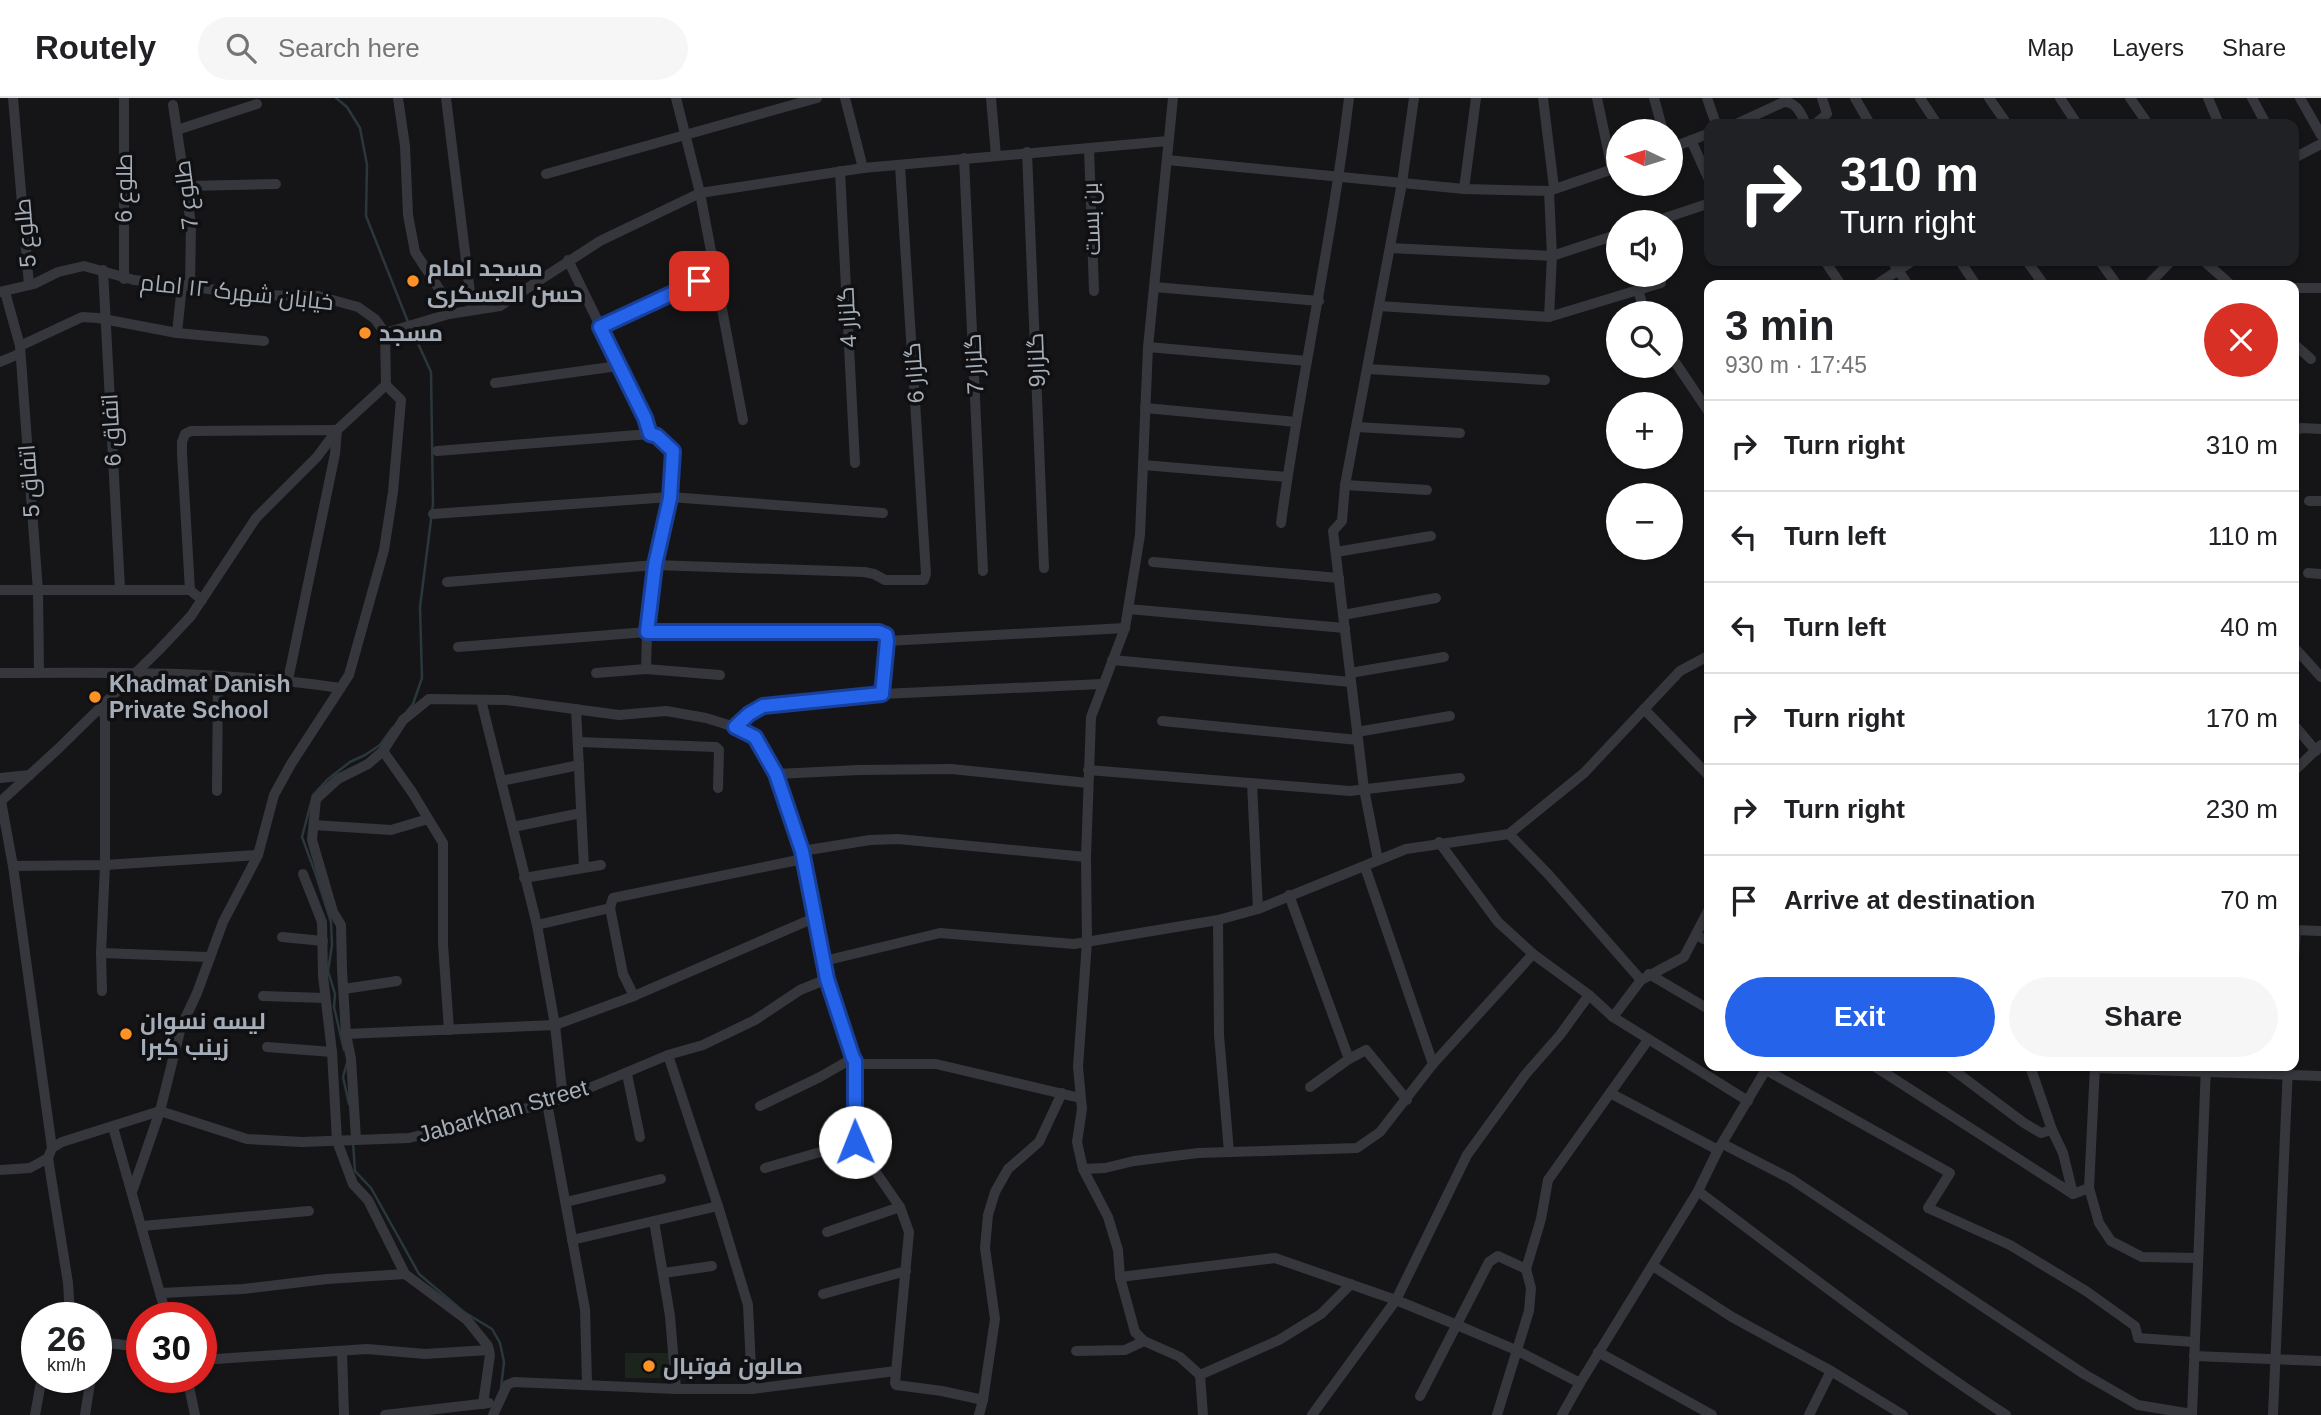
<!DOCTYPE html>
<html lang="en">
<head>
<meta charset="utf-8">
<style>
	:root { --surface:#fff; --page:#f6f6f6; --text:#202124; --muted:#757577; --line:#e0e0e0; --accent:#2563eb }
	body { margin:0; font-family:Helvetica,Cairo,sans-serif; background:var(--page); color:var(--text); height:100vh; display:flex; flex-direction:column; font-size:26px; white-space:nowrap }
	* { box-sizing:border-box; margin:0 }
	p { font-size:23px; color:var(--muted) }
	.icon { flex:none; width:38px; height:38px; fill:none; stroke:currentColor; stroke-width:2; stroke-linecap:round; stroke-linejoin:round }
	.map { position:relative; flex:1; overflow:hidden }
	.sheet { position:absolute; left:1704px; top:182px; width:595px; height:791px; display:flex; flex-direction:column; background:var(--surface); border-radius:14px; box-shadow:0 2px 5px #0004 }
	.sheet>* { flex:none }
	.banner { position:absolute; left:1704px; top:21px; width:595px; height:147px; border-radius:14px; box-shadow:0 2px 5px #0004; background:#202124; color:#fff; overflow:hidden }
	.needle { width:46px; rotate:274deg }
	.tools { position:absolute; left:1606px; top:21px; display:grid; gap:14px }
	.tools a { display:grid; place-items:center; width:77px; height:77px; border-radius:50%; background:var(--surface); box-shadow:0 2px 5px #0004; font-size:35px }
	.speed { position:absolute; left:21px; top:1204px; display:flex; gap:14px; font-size:35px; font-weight:700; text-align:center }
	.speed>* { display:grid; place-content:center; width:91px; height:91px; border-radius:50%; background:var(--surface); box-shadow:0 2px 5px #0004; line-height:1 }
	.speed small { font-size:18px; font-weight:400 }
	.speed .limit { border:10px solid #d22; background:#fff; color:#111 }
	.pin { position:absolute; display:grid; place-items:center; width:60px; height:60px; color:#fff; margin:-30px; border-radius:14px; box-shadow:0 4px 10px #0006 }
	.me { position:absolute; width:77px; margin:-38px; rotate:359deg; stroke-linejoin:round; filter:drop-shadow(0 0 5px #0008) }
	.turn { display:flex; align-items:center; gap:24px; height:147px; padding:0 21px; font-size:32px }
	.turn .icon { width:91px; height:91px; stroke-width:2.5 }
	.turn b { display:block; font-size:49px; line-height:60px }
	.round { display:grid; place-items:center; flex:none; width:74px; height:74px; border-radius:37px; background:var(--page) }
	.headline { display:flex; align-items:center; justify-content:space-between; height:119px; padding:0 21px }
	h1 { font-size:42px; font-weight:700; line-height:52px }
	.cta { display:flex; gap:14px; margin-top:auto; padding:14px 21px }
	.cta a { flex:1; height:80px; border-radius:42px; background:var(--accent); color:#fff; font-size:28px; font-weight:700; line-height:80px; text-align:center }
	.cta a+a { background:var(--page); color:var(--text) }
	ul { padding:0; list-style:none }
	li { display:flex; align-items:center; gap:21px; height:91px; padding:0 21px; border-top:2px solid var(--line) }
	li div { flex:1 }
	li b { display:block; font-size:26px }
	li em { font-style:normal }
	header { display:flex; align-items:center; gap:42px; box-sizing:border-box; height:98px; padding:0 35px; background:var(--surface); border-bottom:2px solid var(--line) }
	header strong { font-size:33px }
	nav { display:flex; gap:38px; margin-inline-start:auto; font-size:24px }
	.search { width:490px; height:63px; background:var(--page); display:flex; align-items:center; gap:18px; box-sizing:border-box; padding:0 24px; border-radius:38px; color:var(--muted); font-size:26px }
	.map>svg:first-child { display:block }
	.green { fill:#1c251c }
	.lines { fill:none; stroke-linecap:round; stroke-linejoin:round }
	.stream { stroke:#2a373c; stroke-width:2.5 }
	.street { stroke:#35373c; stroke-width:10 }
	.route-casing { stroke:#184099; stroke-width:18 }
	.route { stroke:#2563eb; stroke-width:12 }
	.poi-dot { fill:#ff9224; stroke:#101012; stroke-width:2.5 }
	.labels { text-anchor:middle; stroke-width:7; stroke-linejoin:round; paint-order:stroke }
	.street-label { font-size:23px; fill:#a5aeb8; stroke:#101012 }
	.poi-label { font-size:23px; font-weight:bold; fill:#a5aeb8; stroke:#101012; text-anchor:start }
</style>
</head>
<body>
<header>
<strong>Routely</strong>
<div class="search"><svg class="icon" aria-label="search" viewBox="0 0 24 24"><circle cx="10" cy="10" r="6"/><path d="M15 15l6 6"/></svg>Search here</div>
<nav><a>Map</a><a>Layers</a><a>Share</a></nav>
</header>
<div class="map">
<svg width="2321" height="1317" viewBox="0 0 2321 1317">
	<rect width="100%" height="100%" fill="#151517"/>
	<rect class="green" x="625" y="1255" width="48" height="25"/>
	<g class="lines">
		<g class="stream">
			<path d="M336,0L347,9L360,30L367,67L366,118L408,224"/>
			<path d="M407,613L413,606L422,580L420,509L433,406L431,274L411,230"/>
			<path d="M344,952L334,909L335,896L328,873L332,847L331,824L316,777L302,739L313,697L328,681L350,664L365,657L380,647L393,629"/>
			<path d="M347,965L343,979L349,1006"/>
			<path d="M353,1044L355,1073L371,1090L419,1176L464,1214L492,1231L500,1245L504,1264L501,1290"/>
		</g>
		<g class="street">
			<path d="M13,0L29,187"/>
			<path d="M398,0L405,48L408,117L415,154L445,200L449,216"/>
			<path d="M446,0L472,211"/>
			<path d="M676,0L700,95L743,322"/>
			<path d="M845,0L863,70"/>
			<path d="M991,0L996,58"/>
			<path d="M1173,0L1148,249L1140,437L1125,530L1091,619L1086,759L1087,844L1078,969L1082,1011L1077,1044L1083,1071L1108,1119L1118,1152L1120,1179L1135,1234L1144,1243L1180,1259L1200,1277L1203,1317"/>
			<path d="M1543,0L1554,90"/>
			<path d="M1597,0L1612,71"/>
			<path d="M1654,0L1663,33"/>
			<path d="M1707,0L1716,26"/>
			<path d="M1855,0L1870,26"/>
			<path d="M1920,0L1937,26"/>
			<path d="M1989,0L2007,26"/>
			<path d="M2060,0L2077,26"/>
			<path d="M2130,0L2148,26"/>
			<path d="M2208,0L2219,26"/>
			<path d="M2252,0L2266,26"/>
			<path d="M2300,0L2321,37"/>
			<path d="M173,7L191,126L190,188"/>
			<path d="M1736,26L1784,4C1797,4 1801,16 1806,26"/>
			<path d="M1815,26L1827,16L1822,0"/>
			<path d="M177,32L257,6"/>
			<path d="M1691,42L1710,84"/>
			<path d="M1089,50L1094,193"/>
			<path d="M1671,50L1710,35"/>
			<path d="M1027,54L1044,470"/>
			<path d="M964,60L983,473"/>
			<path d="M2294,60L2321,46"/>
			<path d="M1167,62L1464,91L1549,93L1619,69"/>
			<path d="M840,73L855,365"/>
			<path d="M546,76L817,0"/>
			<path d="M186,88L276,86"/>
			<path d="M1464,91L1476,0"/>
			<path d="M1653,124L1710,105"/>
			<path d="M1390,150L1552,158L1619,136"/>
			<path d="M568,162L645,320L650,336L657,338L673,353L670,399L655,467L647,534L646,571"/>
			<path d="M1825,163L1841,187"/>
			<path d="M1892,163L1908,187"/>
			<path d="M1960,163L1976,187"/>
			<path d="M2027,163L2044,187"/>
			<path d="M2100,163L2117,187"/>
			<path d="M2204,163L2231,187"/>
			<path d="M103,172L120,491"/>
			<path d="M124,181V0"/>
			<path d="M1876,187L1912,163"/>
			<path d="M2148,187L2171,163"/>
			<path d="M1154,189L1319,203"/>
			<path d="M2294,190H2321"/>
			<path d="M1638,192L1645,215"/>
			<path d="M0,194L34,186L58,174L84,168L134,182L182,187L249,197L318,198L358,209L375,221L385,235"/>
			<path d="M5,194L20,248L38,493L39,575"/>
			<path d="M1379,208L1549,219L1661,185"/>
			<path d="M1549,219L1552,158L1549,93"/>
			<path d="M600,229L684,188L718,180"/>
			<path d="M177,235L182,187"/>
			<path d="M385,235L449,216L500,208L600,143L700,95L863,70L1168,43"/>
			<path d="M2294,246L2311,261"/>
			<path d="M20,248L82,219L98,220L177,235L264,243"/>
			<path d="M1148,249L1307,263"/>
			<path d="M1671,258L1710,316"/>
			<path d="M0,264L19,256"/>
			<path d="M1368,271L1545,282"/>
			<path d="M495,285L618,268"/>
			<path d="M1145,310L1296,324"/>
			<path d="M1357,329L1460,335"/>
			<path d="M2294,334L2301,330L2321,331"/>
			<path d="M437,353L650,336"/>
			<path d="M1143,367L1287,379"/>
			<path d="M1345,387L1427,392"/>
			<path d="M2309,403H2321"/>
			<path d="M433,416L670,399L883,415"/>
			<path d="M1281,425C1300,283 1332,143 1349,0"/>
			<path d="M1336,454L1431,438"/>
			<path d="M1153,464L1339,480"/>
			<path d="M2308,475L2321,476"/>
			<path d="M447,484L655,467L864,474L874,476L885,482H924L926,476L900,68"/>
			<path d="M0,492H190L202,502"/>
			<path d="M190,492L182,356V344L185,336L191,333L337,332L335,356L288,582"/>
			<path d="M1128,511L1345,530"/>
			<path d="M1343,517L1436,500"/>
			<path d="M887,543L1125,530"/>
			<path d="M458,549L647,534H879L886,537L887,543L882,596"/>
			<path d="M2294,549L2321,579"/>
			<path d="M1112,562L1351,584"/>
			<path d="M0,575C113,574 228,573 340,590"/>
			<path d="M596,575L646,571L720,577"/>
			<path d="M1350,575L1444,559"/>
			<path d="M481,602L537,827L555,927L563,1001"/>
			<path d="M576,611L584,769"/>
			<path d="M1644,611L1710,679"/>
			<path d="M1162,623L1358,642"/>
			<path d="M2294,627L2316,653"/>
			<path d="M735,629L749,616L763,608L882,596L1102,586"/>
			<path d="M1357,634L1450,618"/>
			<path d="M578,644L716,649L719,652L718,690"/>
			<path d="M383,653L412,694L443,745V846L449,932"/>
			<path d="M1088,672L1350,693L1460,680"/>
			<path d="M2294,673L2321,647"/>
			<path d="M776,676L859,672L951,671L1088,685"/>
			<path d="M0,680L30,677"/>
			<path d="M501,683L579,667"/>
			<path d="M1252,685L1258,811"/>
			<path d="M217,693L218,579"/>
			<path d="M1,703L13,768L52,1050"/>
			<path d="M0,704L58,651L159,552L191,518L256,420L317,359L337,332L386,287"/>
			<path d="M314,727L391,732L428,721"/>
			<path d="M513,729L581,715"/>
			<path d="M1509,736L1548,776L1641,882"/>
			<path d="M1439,744L1498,824L1533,856L1589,897L1613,919L1748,1003"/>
			<path d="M802,753L870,742L898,741L1086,759"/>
			<path d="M1378,762L1364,691L1333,433L1342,423L1345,387L1402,85L1414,0"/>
			<path d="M13,768L105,767L258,757"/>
			<path d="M1365,769L1433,966"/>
			<path d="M303,776L322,824L323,878L332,954L337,1043L353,1086L368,1102L405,1176L467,1222L488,1248L490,1257L483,1306"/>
			<path d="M524,780L601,767"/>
			<path d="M1289,797L1349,961"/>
			<path d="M1218,822L1219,937L1229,1054"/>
			<path d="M537,827L610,810"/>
			<path d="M2294,832L2321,833"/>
			<path d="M1696,837L1710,844"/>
			<path d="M282,839L323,843"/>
			<path d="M101,855L209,859"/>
			<path d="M2294,860L2296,832"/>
			<path d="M824,863L940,835L1074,846L1218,822L1258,811L1406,751L1509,736L1584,675L1680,573L1710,557"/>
			<path d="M1649,876L1710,912"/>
			<path d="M344,891L397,883"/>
			<path d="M102,893L101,855L105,767V620L102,608"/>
			<path d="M263,898L325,900"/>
			<path d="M634,898L623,876L610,810L613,800L803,761"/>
			<path d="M1613,919L1641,882L1684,859L1710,809"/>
			<path d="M346,936L555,927L634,898L814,820"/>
			<path d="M267,949L332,954"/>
			<path d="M668,957L718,1108L748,1207L752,1291"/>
			<path d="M855,963V1044L900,1109L909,1134L895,1285L896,1287L942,1293L983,1302"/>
			<path d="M1874,968L2073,1096L2089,1090"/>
			<path d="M1948,968L2024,1025L2041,1035L2052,1032"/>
			<path d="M2030,968L2052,1032L2063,1055L2073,1096"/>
			<path d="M2095,968L2089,1090L2099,1125L2111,1143L2142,1159L2198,1160"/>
			<path d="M2095,970L2321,978"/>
			<path d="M1766,972L1950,1075L1928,1110L2010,1147L2086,1193L2135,1228L2138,1240L2194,1244"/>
			<path d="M627,976L640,1039"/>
			<path d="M1310,989L1349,961L1366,952L1407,1002"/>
			<path d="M1610,995L1718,1052"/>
			<path d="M547,1005L585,1211L587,1285"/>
			<path d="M760,1008L820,979L853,960"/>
			<path d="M160,1013L247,1041L302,1044L409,1040L563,1001L668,957L703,947L755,922L800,892L827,881"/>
			<path d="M113,1029L167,1220"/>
			<path d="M356,1041L351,961L346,936L342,872L341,827L333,814L312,742L316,701L338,681L368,666L383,653L403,622L429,601L507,602L619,617L666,613L706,620L735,629L755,639L776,676L802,753L827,881L855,963L860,966H936L1080,1000"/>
			<path d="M1723,1046L1791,1081L2084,1276L2138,1307L2192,1316"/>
			<path d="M765,1070L855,1044"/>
			<path d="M1083,1071L1105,1070L1134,1063L1198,1055L1357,1050L1380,1034L1433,966L1533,856"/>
			<path d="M0,1072L30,1070L48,1060"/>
			<path d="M133,1091L160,1013L181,929L197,895L223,824L258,757L274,697L291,666L349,577L384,452L393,394L401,302L386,287L385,235"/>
			<path d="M1698,1093C1800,1170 1900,1247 2006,1317"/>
			<path d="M566,1104L661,1081"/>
			<path d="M654,1123L670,1218L676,1291"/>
			<path d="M142,1128L309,1113"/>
			<path d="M827,1134L900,1109"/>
			<path d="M572,1142L718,1108"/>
			<path d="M1653,1168L1732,1219L1831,1273L1903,1317"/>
			<path d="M664,1175L712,1168"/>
			<path d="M1120,1179L1275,1160L1396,1202L1457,1227L1516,1252L1580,1285"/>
			<path d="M161,1195L243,1191L327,1181L405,1176"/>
			<path d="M823,1196L906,1173"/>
			<path d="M70,1218L68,1185L48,1060L52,1050L62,1044L160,1013"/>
			<path d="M54,1220L94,1217C103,1227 98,1240 96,1252"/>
			<path d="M98,1244L142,1249"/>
			<path d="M1076,1253L1125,1252L1144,1243"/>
			<path d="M342,1254L344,1317"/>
			<path d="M1598,1254L1712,1317"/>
			<path d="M2194,1258L2321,1263"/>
			<path d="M201,1262L367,1251L425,1256L489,1252"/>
			<path d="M1200,1277L1279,1242L1321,1216L1351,1186"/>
			<path d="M187,1279L195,1317"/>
			<path d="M1420,1298L1489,1164L1498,1158L1526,1171"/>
			<path d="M35,1317L42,1279"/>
			<path d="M85,1317L91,1279"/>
			<path d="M385,1317L489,1305"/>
			<path d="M493,1317L507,1287L514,1284L676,1291H752L896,1273"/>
			<path d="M979,1317L983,1302L995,1221L985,1150L988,1117L995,1094L1008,1071L1039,1044L1062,995"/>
			<path d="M1312,1317L1396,1202L1467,1057L1525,977L1560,937L1589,897"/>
			<path d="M1497,1317L1529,1213L1531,1190L1526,1171L1541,1121L1548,1082L1648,942"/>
			<path d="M1562,1317L1580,1285L1698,1093L1718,1052L1768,968"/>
			<path d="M1809,1317L1831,1273"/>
			<path d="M2192,1317L2206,968"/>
			<path d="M2273,1317L2288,968"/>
		</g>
	</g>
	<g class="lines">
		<defs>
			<path id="route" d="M699,183L600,229L645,320L650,336L657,338L673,353L670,400L655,467L647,534H879L886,537L887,543L882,596L763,608L749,616L735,629L755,639L776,676L802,753L827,881L853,960L855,963V1044"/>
		</defs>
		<use href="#route" class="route-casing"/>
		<use href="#route" class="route"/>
	</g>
	<g class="poi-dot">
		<circle cx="413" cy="183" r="7"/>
		<circle cx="365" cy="235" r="7"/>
		<circle cx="95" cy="599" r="7"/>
		<circle cx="126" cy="936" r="7"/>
		<circle cx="649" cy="1268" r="7"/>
	</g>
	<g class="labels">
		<g class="street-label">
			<text transform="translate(124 90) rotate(-90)" y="8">طلوع 6</text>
			<text transform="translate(186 97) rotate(-97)" y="8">طلوع 7</text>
			<text transform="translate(1091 121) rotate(-92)" y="8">بن بست</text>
			<text transform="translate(25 135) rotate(-95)" y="8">طلوع 5</text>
			<text transform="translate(237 194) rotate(6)" y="8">خیابان شهرک ۱۲ امام</text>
			<text transform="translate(847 219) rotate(-93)" y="8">گلزار 4</text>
			<text transform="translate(1036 262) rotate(-92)" y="8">گلزار9</text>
			<text transform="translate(974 266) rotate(-93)" y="8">گلزار 7</text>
			<text transform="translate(914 275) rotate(-94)" y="8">گلزار 6</text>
			<text transform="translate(111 332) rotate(-93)" y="8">اتفاق 6</text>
			<text transform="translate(29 383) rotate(-94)" y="8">اتفاق 5</text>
			<text transform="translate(503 1013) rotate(-16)" y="8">Jabarkhan Street</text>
		</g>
		<g class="poi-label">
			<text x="427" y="178">مسجد امام<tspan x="427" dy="26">حسن العسکری</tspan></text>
			<text x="379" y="243">مسجد</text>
			<text x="109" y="594">Khadmat Danish<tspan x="109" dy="26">Private School</tspan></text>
			<text x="140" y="931">لیسه نسوان<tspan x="140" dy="26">زینب کبرا</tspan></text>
			<text x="663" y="1276">صالون فوتبال</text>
		</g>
	</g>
</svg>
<div class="tools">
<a><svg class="needle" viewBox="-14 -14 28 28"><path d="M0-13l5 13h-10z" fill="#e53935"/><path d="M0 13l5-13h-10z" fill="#757577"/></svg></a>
<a><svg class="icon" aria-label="sound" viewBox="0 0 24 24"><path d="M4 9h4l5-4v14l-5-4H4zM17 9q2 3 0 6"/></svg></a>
<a><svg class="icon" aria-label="search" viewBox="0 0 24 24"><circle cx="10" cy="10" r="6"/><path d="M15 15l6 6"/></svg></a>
<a>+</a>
<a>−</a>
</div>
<div class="speed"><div>26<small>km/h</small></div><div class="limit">30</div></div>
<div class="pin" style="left:699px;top:183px;background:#d93025"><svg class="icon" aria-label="arrive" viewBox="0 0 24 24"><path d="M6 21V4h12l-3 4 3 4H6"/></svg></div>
<svg class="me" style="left:855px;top:1044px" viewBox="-20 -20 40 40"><circle r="19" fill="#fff"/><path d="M0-13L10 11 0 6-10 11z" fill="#2563eb"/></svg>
<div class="banner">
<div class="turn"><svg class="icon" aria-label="right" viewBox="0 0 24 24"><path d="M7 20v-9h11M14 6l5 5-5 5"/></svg><div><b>310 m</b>Turn right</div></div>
</div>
<section class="sheet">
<div class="headline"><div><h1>3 min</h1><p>930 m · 17:45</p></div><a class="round" style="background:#d93025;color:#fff"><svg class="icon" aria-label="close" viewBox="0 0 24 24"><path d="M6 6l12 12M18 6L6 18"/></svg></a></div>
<ul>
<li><svg class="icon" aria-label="right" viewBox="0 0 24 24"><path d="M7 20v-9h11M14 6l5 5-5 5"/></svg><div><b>Turn right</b></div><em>310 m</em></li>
<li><svg class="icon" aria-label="left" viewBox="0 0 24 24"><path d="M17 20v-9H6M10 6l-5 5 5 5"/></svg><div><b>Turn left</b></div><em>110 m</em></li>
<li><svg class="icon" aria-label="left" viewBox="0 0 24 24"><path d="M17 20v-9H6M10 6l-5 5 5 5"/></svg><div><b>Turn left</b></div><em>40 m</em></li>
<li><svg class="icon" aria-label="right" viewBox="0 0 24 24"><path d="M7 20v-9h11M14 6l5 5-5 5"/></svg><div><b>Turn right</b></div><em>170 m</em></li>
<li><svg class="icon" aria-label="right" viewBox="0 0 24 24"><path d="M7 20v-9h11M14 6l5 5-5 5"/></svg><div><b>Turn right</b></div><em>230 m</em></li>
<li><svg class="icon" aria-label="arrive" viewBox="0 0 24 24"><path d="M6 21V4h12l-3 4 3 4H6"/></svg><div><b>Arrive at destination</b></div><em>70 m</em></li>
</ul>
<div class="cta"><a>Exit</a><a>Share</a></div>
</section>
</div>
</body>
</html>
